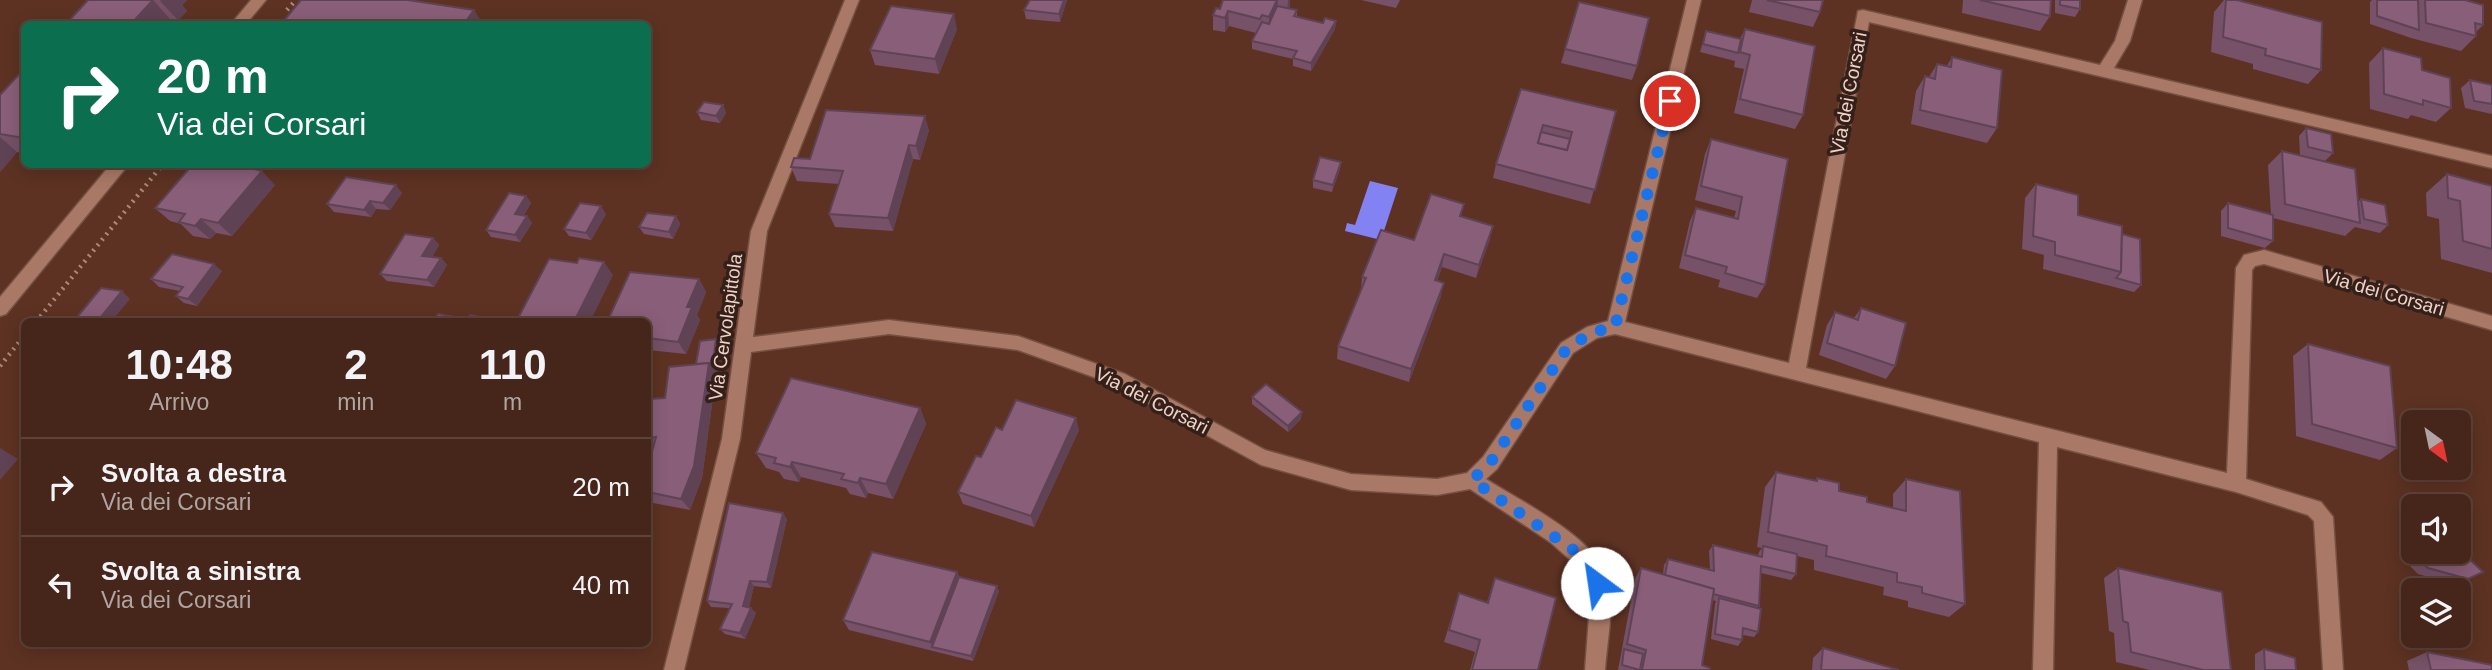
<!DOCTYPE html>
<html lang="it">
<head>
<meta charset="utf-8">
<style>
	:root { --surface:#46261a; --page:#4d2e23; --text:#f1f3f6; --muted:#b0a5a2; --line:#5e4339 }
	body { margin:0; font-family:Arial,sans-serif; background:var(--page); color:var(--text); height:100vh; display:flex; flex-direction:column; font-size:26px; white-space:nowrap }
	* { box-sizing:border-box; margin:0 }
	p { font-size:23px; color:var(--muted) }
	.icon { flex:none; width:38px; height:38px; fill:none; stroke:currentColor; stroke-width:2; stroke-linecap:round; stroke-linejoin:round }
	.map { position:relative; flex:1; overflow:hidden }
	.details { position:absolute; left:21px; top:318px; width:630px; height:329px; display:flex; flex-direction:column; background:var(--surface); border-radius:10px; box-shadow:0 4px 18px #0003,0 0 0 2px var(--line) }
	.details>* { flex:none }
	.hud { position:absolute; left:21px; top:21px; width:630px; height:147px; border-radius:10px; box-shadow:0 4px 18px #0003,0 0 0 2px var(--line); background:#0b6e4f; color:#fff; overflow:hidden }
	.needle { width:46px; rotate:147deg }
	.fabs { position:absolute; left:2401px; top:410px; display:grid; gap:14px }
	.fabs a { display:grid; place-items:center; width:70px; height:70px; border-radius:10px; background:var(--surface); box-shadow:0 4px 18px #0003,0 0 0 2px var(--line); font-size:35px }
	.pin { position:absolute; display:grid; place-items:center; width:60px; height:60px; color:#fff; margin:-30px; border:4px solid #fff; border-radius:50%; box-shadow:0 2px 7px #0007 }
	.me { position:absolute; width:77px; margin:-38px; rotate:329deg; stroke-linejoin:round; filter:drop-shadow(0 0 5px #0008) }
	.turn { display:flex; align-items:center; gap:24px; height:147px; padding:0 21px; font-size:32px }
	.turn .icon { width:91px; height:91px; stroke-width:2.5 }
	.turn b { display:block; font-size:49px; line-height:60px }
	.eta { display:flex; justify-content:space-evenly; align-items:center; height:119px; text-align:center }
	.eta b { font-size:42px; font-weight:800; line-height:49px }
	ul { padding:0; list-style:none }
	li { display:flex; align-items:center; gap:21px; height:98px; padding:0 21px; border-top:2px solid var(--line) }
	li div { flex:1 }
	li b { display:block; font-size:26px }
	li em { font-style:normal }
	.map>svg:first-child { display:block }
	.water { fill:#8382f3 }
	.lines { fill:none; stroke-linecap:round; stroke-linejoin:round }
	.street-casing { stroke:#745041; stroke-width:3 }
	.secondary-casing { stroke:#745041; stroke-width:3 }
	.path { stroke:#ab897b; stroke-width:4.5; stroke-dasharray:2 5; stroke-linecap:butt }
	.street { fill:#a97866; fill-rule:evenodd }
	.secondary { fill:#a97866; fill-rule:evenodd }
	.wall { fill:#765168 }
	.shaded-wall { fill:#604255 }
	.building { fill:#895e79; stroke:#604255; stroke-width:2; fill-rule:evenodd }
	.route { stroke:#1a73e8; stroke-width:12; stroke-dasharray:0 21.6 }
	.labels { text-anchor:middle; stroke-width:7; stroke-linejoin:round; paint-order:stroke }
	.street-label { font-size:19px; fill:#edd2c7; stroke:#342019 }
</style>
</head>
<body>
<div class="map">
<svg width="2492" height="670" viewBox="0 0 2492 670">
	<rect width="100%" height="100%" fill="#5d3222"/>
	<path class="water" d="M1370,181L1398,188L1381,240L1345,231L1347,223L1355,225Z"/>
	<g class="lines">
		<defs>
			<path id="street" d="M845,0H859L767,231L753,337L889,320L1018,336L1125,374L1265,450L1351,474L1437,479L1467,473L1483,457L1561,343L1587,327L1608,321L1687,0H1701L1625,322L1789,363L1858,11L1863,10L2100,65L2115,41L2128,0H2142L2130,41L2114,68L2492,156V168L1869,22L1806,368L2227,473L2236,268L2244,255L2264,250L2492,316V330L2264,264L2255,266L2252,270L2246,479L2321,502L2333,517L2343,670H2323L2314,521L2308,515L2236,492L2057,447L2053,670H2033L2039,442L1615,334L1597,338L1573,353L1497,469L1486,479C1519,500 1597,539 1607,577C1615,606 1607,641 1605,670H1585L1590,603L1586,574L1550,542L1470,489L1437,495L1351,490L1261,465L1113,384L1018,350L889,334L751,352L740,439L684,670H664L722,439L751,231Z"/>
			<g id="secondary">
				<path d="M251,0H266L246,24H231Z"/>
				<path d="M111,164H129L6,314L0,316V297Z"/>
			</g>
		</defs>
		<use href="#street" class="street-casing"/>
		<use href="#secondary" class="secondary-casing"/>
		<g class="path">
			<path d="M287,10L296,0"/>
			<path d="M36,322L163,164"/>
			<path d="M0,366L24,336"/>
		</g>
		<use href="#street" class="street"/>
		<use href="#secondary" class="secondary"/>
	</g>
	<g class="wall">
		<path d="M88,0H187L182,5L187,11L178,20L170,19L166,24H66Z"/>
		<path d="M1030,0H1067L1060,22L1026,19L1024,10Z"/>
		<path d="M1223,0H1290V9L1297,10V17L1323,23L1336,21L1335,29L1311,71L1293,66V59L1252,49V41L1256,33L1229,26L1225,32L1213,30V15L1220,9Z"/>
		<path d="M1361,0H1400L1396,8Z"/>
		<path d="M1752,0H1823L1820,12L1813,27L1749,12Z"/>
		<path d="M1963,0H2051L2050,16L2040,31L1962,13Z"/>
		<path d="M2055,0H2080V9L2075,17L2055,13Z"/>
		<path d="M2224,0H2226L2321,70L2308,84L2253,69V64L2211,52L2214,12Z"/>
		<path d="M2372,0H2465L2483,25L2476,32V36L2461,51L2411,38L2370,24V2Z"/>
		<path d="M1579,2L1637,66L1632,80L1561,63Z"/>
		<path d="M957,29L939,74L875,65L870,50Z"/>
		<path d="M1745,29L1803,115L1795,129L1734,113L1744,69L1734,67L1735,61L1700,52L1706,31L1740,39Z"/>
		<path d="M2383,48L2422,70L2451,108L2436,122L2411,115L2408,119L2370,109L2369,63Z"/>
		<path d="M1952,57L1997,128L1987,143L1911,124L1916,91L1925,76L1929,77L1937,64L1947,66Z"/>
		<path d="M24,69V153L17,152L0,172V95Z"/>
		<path d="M2470,80L2492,85V114L2465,108L2461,88Z"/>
		<path d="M1521,89L1616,111L1590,204L1493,178L1496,164Z"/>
		<path d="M723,105L726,113L720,123L701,120L697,112Z"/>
		<path d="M2306,128L2333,153L2325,161L2300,155L2299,136Z"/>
		<path d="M929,130L920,160L913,159L893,231L835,227L829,214L839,184L797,181L791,167L810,159Z"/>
		<path d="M1711,139L1788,159L1765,285L1757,298L1718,287L1720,280L1679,268L1690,221L1696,208L1734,218L1736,211L1695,200L1705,154Z"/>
		<path d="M2282,151L2358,202L2361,199L2388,225L2380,233L2355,227L2345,236L2273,218V241L2265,248L2221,236V211L2228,203L2271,215L2268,165Z"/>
		<path d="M1341,162L1340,169L1332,192L1313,188V180Z"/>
		<path d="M2447,174L2492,186V273L2441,259L2439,219L2427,216L2426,193Z"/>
		<path d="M2036,184L2078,215L2122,234L2141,285L2134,292L2043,269L2044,255L2022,249L2025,198Z"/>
		<path d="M275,185L232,236L216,233L210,239L193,236L181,224L170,221L155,208Z"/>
		<path d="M402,193L390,210L376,209L371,217L334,212L327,204Z"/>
		<path d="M526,196L531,203L524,215L527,216L532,223L520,242L491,237L486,230Z"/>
		<path d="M606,214L591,240L569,236L564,229Z"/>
		<path d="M676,216L680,224L673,239L644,234L639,227Z"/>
		<path d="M1462,216L1490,239L1476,278L1442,267L1437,281L1441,296L1409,382L1337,359L1338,346L1361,290L1362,277L1414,240Z"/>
		<path d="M433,238L439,245L432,257L441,258L447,265L434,287L387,281L380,274Z"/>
		<path d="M222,271L197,306L184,303L176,296L180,291L159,287L151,279Z"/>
		<path d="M699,279L706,292L697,315L700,320L686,354L648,350V322Z"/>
		<path d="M1861,308L1895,366L1886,379L1819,355L1827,325L1835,312L1854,318Z"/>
		<path d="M2308,344L2397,448L2380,460L2296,436L2293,356Z"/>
		<path d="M720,346L702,478L690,510L648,502V466L653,448L648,441V407L665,398L696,364Z"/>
		<path d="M1252,397L1301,419L1288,432L1252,404Z"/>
		<path d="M920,408L926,424L893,499L868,493L866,498L850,494L846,488L801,477L799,482L784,479L779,472L766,468L756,453Z"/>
		<path d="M1002,430H1079L1034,527L963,504L958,492L981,457Z"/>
		<path d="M1776,472L1815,481L1817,478L1839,491L1867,502L1893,508V494L1906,479L1965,604L1949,617L1908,607V601L1883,595L1884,587L1814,570V560L1797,556L1796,574L1791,580L1761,573L1759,606L1757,608L1758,632L1754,637L1743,635L1742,640L1738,646L1711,639L1715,604L1716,601L1712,600L1702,665L1709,670H1618L1635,579L1641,568L1663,574L1664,565L1668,559L1710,569L1709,551L1713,545L1758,556L1759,552L1762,548L1757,547L1765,487Z"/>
		<path d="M787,519L771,588L754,586L749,607L756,613L745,639L725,634L720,629L730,608L711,607L707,601Z"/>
		<path d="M2413,551H2434L2483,572L2457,585L2418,574L2402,558Z"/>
		<path d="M2118,568L2231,670H2150L2116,662L2114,633L2109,631L2104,578Z"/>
		<path d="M957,572L959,577L999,591L973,661L849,630L843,620Z"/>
		<path d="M1495,578L1538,670H1470L1475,652L1444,642L1459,593L1487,602Z"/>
		<path d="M1823,648L1899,670H1812L1813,658Z"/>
		<path d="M2264,649L2296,670H2255V654Z"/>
		<path d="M2427,652L2492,670H2409L2407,661Z"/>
	</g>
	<g class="shaded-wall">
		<path d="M153,0L170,19L166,24H131Z"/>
		<path d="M161,0H187L182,5L187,11L178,20L160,1Z"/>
		<path d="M1064,0H1067L1060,22L1059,14Z"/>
		<path d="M1278,0L1277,14L1269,32V17Z"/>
		<path d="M1288,0H1290V9L1287,16Z"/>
		<path d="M474,10L483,24H464Z"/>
		<path d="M1228,11L1229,26L1225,32V18Z"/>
		<path d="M954,14L957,29L939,74L935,59Z"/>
		<path d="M1336,21L1335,29L1311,71V63Z"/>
		<path d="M723,105L726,113L720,123L716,116Z"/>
		<path d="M925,116L929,130L920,160L916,146Z"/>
		<path d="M0,137L17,152L0,172Z"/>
		<path d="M909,145L913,159L893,231L888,218Z"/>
		<path d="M1341,162L1340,169L1332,192L1333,185Z"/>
		<path d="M262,171L275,185L232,236L218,223Z"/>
		<path d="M396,185L402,193L390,210L383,203Z"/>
		<path d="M526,196L531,203L520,221L515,214Z"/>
		<path d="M370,201L376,209L371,217L364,210Z"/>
		<path d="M601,206L606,214L591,240L586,233Z"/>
		<path d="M527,216L532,223L520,242L515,235Z"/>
		<path d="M676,216L680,224L673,239L669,232Z"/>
		<path d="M201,219L216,233L210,239L195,226Z"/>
		<path d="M1493,226L1490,239L1476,278L1479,265Z"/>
		<path d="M433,238L439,245L428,263L422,256Z"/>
		<path d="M1444,254L1442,267L1432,293L1435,280Z"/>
		<path d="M441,258L447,265L434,287L427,280Z"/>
		<path d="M604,262L613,275L590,322H574Z"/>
		<path d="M214,264L222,271L197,306L188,299Z"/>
		<path d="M699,279L706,292L697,315L700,320L686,354L678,342L687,307Z"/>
		<path d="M1444,283L1441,296L1409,382L1411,369Z"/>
		<path d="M122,291L130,299L111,322H97Z"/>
		<path d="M716,339L720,346L702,478L690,510L681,499L709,363Z"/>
		<path d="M920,408L926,424L893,499L886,484Z"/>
		<path d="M1302,412L1301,419L1288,432V426Z"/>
		<path d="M1076,418L1079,430L1034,527L1031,516Z"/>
		<path d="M0,448L18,459L0,480Z"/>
		<path d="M792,462L801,477L799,482L790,467Z"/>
		<path d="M860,478L868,493L866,498L858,483Z"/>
		<path d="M783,513L787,519L771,588L767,582Z"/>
		<path d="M957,572L961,582L932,647L930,642Z"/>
		<path d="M750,581L754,586L748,611L743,606Z"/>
		<path d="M997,586L999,591L973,661L971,656Z"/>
		<path d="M751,608L756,613L745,639L740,633Z"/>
	</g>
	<g class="building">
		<path d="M88,0H153L131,24H66Z"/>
		<path d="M301,0H408L474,10L464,24H281Z"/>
		<path d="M1030,0H1064L1059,14L1024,10Z"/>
		<path d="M1223,0H1277L1269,17L1262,15L1260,19L1228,11L1225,18L1213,15L1216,8L1220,9Z"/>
		<path d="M1767,0H1823L1820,12Z"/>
		<path d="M1980,0H2051L2050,16Z"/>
		<path d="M2060,0H2080V9L2060,5Z"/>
		<path d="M2226,0H2237L2322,22L2321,70L2265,55L2266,49L2223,37Z"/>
		<path d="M2377,0H2418L2419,30L2377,16Z"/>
		<path d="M2425,0H2465L2483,5V25L2475,23L2476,36L2426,23Z"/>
		<path d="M1579,2L1649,18L1637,66L1565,49Z"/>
		<path d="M891,6L954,14L935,59L870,50Z"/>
		<path d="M1277,6L1297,10L1294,16L1323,23L1325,18L1336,21L1311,63L1293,58L1297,51L1252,41L1262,22L1269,24Z"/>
		<path d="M1745,29L1815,46L1803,115L1740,99L1750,55L1740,52Z"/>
		<path d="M1706,31L1741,39L1738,53L1703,44Z"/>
		<path d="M2383,48L2421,58L2422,70L2450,78L2451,108L2423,100V105L2384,94Z"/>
		<path d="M1952,57L2002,70L1997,128L1920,110L1925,76L1935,79L1937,64L1951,67Z"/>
		<path d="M24,69V138L0,134V95Z"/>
		<path d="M2470,80L2492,85V104L2474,101Z"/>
		<path d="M1521,89L1616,111L1595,190L1496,164ZM1543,125L1572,132L1567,150L1538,143Z"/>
		<path d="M704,102L723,105L716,116L697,112Z"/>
		<path d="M826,110L925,116L916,146L909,145L888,218L829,214L843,171L791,167L794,158L810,159Z"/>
		<path d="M2306,128L2331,134L2333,153L2308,147Z"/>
		<path d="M1541,132L1570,139L1567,150L1538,143Z"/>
		<path d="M1711,139L1788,159L1765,285L1725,273L1727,267L1685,255L1696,208L1738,219L1742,197L1701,186Z"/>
		<path d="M2282,151L2355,169L2360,223L2285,204Z"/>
		<path d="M1320,157L1341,162L1333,185L1313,180Z"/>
		<path d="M193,164H233L262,171L218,223L201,219L195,226L179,222L185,214L155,208Z"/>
		<path d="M2447,174L2492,186V249L2463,241L2460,201L2448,198Z"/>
		<path d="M346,177L396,185L383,203L370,201L364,210L327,204Z"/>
		<path d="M2036,184L2078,195V215L2122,226L2121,272L2055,255V242L2033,236Z"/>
		<path d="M509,193L526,196L515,214L527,216L515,235L486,230Z"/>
		<path d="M1431,194L1464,204L1460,216L1493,226L1479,265L1444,254L1435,280L1444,283L1411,369L1338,346L1366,278L1362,277L1381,230L1414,240Z"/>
		<path d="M2361,199L2385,205L2388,225L2364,219Z"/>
		<path d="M580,203L601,206L586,233L564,229Z"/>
		<path d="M2228,203L2273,215V241L2228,228Z"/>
		<path d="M647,213L676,216L669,232L639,227Z"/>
		<path d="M405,234L433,238L422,256L441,258L427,280L380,274Z"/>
		<path d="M2122,234L2140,239L2141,285L2116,278L2121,272Z"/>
		<path d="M172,254L214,264L188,299L176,296L183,287L151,279Z"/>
		<path d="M579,258L604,262L574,322H516L549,259L577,263Z"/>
		<path d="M630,272L699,279L687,307H692L678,342L648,338V322H607Z"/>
		<path d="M101,288L122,291L97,322H73Z"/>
		<path d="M1861,308L1906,323L1895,366L1827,343L1835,312L1858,320Z"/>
		<path d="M438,314L467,319L465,322H433Z"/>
		<path d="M470,315L495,320L494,322H465Z"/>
		<path d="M716,339L712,369L709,363L696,364L700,341Z"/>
		<path d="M2308,344L2390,366L2397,448L2312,424Z"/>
		<path d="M709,363L694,466L681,499L648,492V466L650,459L656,437L648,438V407L649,399L665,398L669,367Z"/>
		<path d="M791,378L920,408L886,484L860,478L858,483L841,479L844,474L792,462L790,467L774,463L776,458L756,453Z"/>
		<path d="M1266,384L1302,412L1288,426L1252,397Z"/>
		<path d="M1016,400L1076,418L1031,516L958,492L976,456L981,457L996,427L1002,430Z"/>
		<path d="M1776,472L1817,481V478L1839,483V491L1867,497V502L1906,511V479L1960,491L1965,604L1922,593V587L1897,582V573L1826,556L1827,546L1768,532Z"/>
		<path d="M729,503L783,513L767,582L750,581L743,606L751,608L740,633L720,629L732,604L707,601Z"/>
		<path d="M1713,545L1762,557L1763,546L1797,554L1796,574L1761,566L1759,606L1713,594L1714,589L1665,575L1668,559L1714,571Z"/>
		<path d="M2414,551H2434L2455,558L2464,554L2483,572L2468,579L2428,568L2412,553Z"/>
		<path d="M872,552L957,572L930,642L843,620Z"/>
		<path d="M1641,568L1714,589L1702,665L1710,668L1709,670H1642L1646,650L1627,644Z"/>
		<path d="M2118,568L2222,592L2231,670H2203L2131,652L2128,623L2123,621Z"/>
		<path d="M959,577L997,586L971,656L932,647Z"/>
		<path d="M1495,578L1556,598L1538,670H1472L1480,640L1449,630L1459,593L1488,603Z"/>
		<path d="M1719,598L1761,609L1758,632L1743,628L1742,640L1715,634Z"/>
		<path d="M1823,648L1899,670H1821Z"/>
		<path d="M1624,649L1643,654L1640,670L1622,665Z"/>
		<path d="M2264,649L2295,658L2296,670H2265Z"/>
		<path d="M2427,652L2492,665V670H2431Z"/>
	</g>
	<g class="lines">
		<path class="route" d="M1597,583L1594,569L1575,551L1472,480L1490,463L1567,348L1593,332L1615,327L1670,101"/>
	</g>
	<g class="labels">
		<g class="street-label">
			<text transform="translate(1848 93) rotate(-79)" y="7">Via dei Corsari</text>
			<text transform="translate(2384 292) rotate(16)" y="7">Via dei Corsari</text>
			<text transform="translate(725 327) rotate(-82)" y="7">Via Cervolapittola</text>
			<text transform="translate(1152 400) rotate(27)" y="7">Via dei Corsari</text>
		</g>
	</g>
</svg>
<div class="fabs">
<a><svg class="needle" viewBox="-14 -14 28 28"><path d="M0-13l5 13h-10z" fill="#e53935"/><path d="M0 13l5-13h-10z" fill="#b0a5a2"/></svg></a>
<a><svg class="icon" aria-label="sound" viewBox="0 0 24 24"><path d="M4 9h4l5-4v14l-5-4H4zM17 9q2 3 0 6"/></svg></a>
<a><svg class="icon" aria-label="layers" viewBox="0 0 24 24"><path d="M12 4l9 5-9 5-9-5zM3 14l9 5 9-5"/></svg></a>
</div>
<div class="pin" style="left:1670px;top:101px;background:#d93025"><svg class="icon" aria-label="arrive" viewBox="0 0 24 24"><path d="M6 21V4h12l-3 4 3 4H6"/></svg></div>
<svg class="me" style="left:1597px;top:583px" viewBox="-20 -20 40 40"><circle r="19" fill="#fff"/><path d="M0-13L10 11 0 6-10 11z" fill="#1a73e8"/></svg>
<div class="hud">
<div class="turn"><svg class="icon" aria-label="right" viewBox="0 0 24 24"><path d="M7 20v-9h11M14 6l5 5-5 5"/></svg><div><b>20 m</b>Via dei Corsari</div></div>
</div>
<section class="details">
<div class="eta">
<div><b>10:48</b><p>Arrivo</p></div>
<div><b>2</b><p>min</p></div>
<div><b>110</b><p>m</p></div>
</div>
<ul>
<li><svg class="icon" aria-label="right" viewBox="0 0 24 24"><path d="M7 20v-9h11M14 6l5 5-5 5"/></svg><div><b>Svolta a destra</b><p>Via dei Corsari</p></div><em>20 m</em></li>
<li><svg class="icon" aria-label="left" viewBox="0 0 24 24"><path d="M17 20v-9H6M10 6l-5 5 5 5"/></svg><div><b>Svolta a sinistra</b><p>Via dei Corsari</p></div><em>40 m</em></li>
</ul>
</section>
</div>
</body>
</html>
